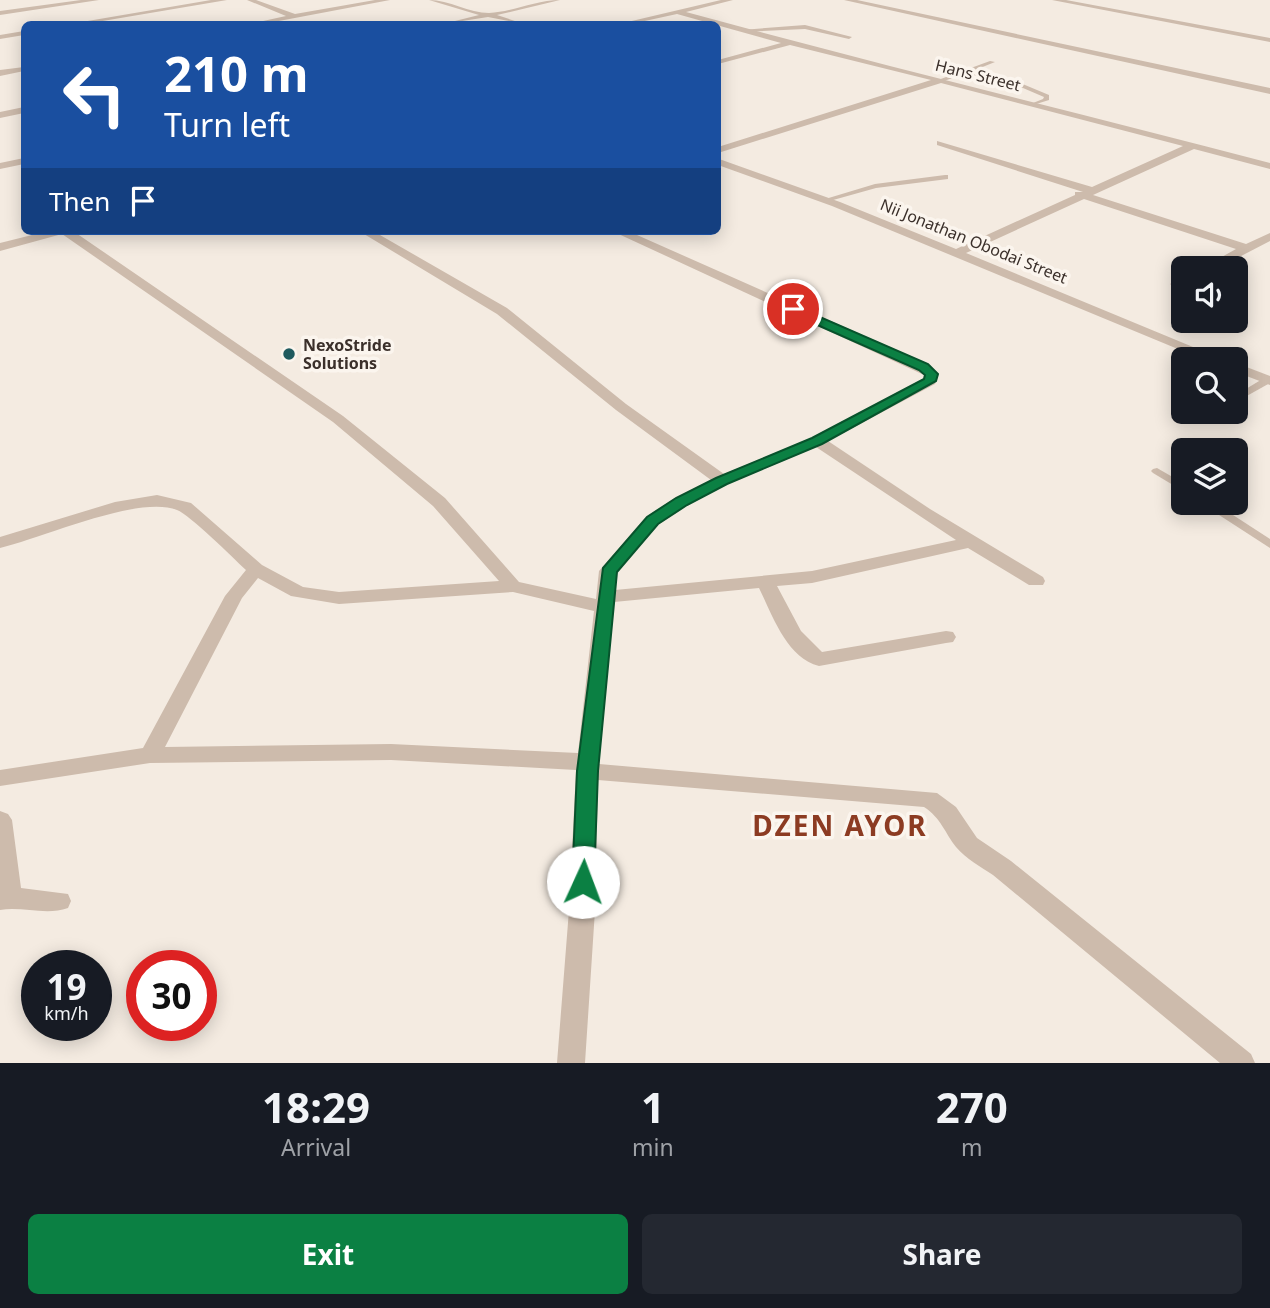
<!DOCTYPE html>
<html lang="en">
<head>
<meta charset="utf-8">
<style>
	:root { --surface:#171b24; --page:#242831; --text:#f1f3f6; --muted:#9ea1a6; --accent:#0b8043 }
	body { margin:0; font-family:"Noto Sans",sans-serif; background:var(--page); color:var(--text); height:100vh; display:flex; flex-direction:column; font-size:26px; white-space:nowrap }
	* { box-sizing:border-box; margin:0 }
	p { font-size:23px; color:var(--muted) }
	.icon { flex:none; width:38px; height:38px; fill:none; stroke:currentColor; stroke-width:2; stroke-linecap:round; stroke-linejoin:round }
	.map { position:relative; height:1063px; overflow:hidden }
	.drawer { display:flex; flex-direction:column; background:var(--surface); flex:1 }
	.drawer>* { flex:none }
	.top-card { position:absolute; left:21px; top:21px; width:700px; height:214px; border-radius:10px; box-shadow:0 4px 18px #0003; background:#1a4fa0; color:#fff; overflow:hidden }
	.fabs { position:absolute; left:1171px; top:256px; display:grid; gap:14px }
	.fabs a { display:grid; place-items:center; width:77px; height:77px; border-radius:10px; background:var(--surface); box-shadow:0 4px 18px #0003; font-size:35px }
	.speed { position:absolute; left:21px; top:950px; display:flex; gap:14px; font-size:35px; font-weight:700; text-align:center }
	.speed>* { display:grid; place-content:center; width:91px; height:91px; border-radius:50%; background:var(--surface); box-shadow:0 4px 18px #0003; line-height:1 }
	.speed small { font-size:18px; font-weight:400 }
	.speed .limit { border:10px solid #d22; background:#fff; color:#111 }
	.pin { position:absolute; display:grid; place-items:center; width:60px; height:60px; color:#fff; margin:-30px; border:4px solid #fff; border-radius:50%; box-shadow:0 2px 7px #0007 }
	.me { position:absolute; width:77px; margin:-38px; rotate:2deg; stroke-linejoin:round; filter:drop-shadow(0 0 5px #0008) }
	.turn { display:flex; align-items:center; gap:24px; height:147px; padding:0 28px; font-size:32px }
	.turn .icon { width:91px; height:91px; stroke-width:2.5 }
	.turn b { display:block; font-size:49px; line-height:60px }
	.then { display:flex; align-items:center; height:66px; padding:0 28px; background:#0003; gap:14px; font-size:26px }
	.eta { display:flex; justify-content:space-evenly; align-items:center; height:119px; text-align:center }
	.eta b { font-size:42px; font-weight:700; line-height:49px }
	.primary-button { display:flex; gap:14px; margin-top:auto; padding:14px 28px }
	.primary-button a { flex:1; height:80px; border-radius:10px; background:var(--accent); color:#fff; font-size:28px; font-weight:700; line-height:80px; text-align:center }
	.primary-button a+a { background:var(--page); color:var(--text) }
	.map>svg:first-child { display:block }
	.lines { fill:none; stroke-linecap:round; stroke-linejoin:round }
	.service { fill:#cdbbac; fill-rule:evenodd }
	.minor { fill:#cdbbac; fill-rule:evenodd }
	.route { fill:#0b8043; stroke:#07532c; stroke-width:2 }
	.poi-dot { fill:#1f5a5e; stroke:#fbf5ee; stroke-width:2.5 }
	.labels { text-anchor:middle; stroke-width:7; stroke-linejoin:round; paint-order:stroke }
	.far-street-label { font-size:16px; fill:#3b302b; stroke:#fbf5ee }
	.far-poi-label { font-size:16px; font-weight:bold; fill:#3b302b; stroke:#fbf5ee; text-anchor:start }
	.near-district-label { font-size:28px; font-weight:bold; letter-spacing:2px; fill:#8c3b22; stroke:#fbf5ee }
</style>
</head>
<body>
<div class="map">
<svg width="1270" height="1063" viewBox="0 0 1270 1063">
	<rect width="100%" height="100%" fill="#f4ebe1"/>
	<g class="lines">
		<g class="service">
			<path d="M805,25L852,37L849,39L805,29L744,32L741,30Z"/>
			<path d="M990,61L995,62L970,72L1013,80L1049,95V100L1033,105V103L1043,99L1044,97L1009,82L964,74L941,82L938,80Z"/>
			<path d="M945,175H948V179L876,188L826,202L822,200L875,184Z"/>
			<path d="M1270,377V383L1236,402V395L1264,378Z"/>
			<path d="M1157,468L1183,483V491L1153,473L1151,471L1153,469Z"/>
			<path d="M1199,502H1213L1270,539V548Z"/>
		</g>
		<g class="minor">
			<path d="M81,0H99L0,15V11Z"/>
			<path d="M211,0H227L85,24H70Z"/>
			<path d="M247,0H256L295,14L375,0H390L263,24H249L286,16Z"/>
			<path d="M429,0C449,0 469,13 489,13C513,12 536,0 560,0L497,15L524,24L488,17L443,24L479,15Z"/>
			<path d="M721,0H733L686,12C880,65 1075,112 1270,163V169L1194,149L1093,195L1246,244L1270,233V241L1218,268H1202L1236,249L1084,199L966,253L1222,359H1202L832,206L718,165V159L722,160L840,202L956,249L1075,195V192H1083L937,145V141L1092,187L1183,146L941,83L718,153V147L931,80L790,45L718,64V60L781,43L677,14L631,24H619Z"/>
			<path d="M844,0H857L1270,88V94Z"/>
			<path d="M1052,0H1066L1270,38V42Z"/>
			<path d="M24,31V35L0,39V35Z"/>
			<path d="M24,67V71L0,76V70Z"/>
			<path d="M24,107V113L0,118V112Z"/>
			<path d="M24,158V164L0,169V163Z"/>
			<path d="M48,231H73L343,416L445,498L519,582L596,599L599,571L646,517L676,497L711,480L616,410L497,314L359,231H373L507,308L626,404L724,474L811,438L923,379L924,375L612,231H628L928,364L939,374L935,384L828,441L930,509L1043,577L1045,581L1043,585H1029L968,548L812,583L777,586L801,631L822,652L946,631L953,632L956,637L953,642L946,643L819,666C786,657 773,616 759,588L614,602L599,764L937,793L956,807L977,838L1011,861L1251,1054L1255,1063H1220L993,875C981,867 966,859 956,847C945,833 941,818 924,807L598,780L595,910L585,1063H557L569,910L576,770L391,760L150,763L0,786V770L143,748L225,596L246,570C232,557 190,515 177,510C137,495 43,538 0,548V537L115,502L157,495L191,503L262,565L303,587L339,592L499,581L433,506L333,422L62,234L0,251V243ZM816,447L956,540L812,571L615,590L617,572L658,525L688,505L728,484ZM258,578L291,596L339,604L513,592L594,611L578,753L391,744L165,747L242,598Z"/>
			<path d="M1183,277V286L1176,288L1170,284Z"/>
			<path d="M1236,363L1270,376V385L1236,372Z"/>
			<path d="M0,811L8,814L12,820L21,888L68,894L71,901L68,908C46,916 22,906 0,910Z"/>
		</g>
	</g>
	<path class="route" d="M788,307H797L928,364L938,374L936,381L822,444L727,484L687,505L658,524L617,572L598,771L594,882L591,889L583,892L575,889L572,882L577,771L603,568L647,517L676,498L716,478L812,438L924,379L925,375L919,370L788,312Z"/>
	<circle class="poi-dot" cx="289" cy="354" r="7"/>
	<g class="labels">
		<g class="far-street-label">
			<text transform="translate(978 75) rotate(14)" y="6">Hans Street</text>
			<text transform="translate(974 241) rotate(22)" y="6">Nii Jonathan Obodai Street</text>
		</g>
		<g class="far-poi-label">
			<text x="303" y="351">NexoStride<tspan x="303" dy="18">Solutions</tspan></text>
		</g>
		<g class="near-district-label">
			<text x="840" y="836">DZEN AYOR</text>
		</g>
	</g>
</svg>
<div class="fabs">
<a><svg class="icon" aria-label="sound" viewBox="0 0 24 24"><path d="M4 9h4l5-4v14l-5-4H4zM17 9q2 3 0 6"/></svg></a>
<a><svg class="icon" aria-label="search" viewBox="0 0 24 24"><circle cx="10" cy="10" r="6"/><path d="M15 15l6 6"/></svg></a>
<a><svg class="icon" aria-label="layers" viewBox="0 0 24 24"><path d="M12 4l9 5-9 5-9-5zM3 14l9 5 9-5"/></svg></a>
</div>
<div class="speed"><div>19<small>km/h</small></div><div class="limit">30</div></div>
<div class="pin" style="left:793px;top:309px;background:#d93025"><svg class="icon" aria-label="arrive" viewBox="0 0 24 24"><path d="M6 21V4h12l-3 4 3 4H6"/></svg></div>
<svg class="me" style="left:583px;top:882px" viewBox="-20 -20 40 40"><circle r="19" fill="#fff"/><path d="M0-13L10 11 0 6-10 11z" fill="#0b8043"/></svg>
<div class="top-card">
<div class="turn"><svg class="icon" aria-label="left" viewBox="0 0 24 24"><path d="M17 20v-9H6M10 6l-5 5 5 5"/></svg><div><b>210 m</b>Turn left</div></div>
<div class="then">Then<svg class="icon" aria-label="arrive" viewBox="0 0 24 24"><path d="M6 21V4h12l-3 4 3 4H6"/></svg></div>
</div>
</div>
<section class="drawer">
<div class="eta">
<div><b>18:29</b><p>Arrival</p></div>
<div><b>1</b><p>min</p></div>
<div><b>270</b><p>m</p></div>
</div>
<div class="primary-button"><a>Exit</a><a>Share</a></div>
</section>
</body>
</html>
